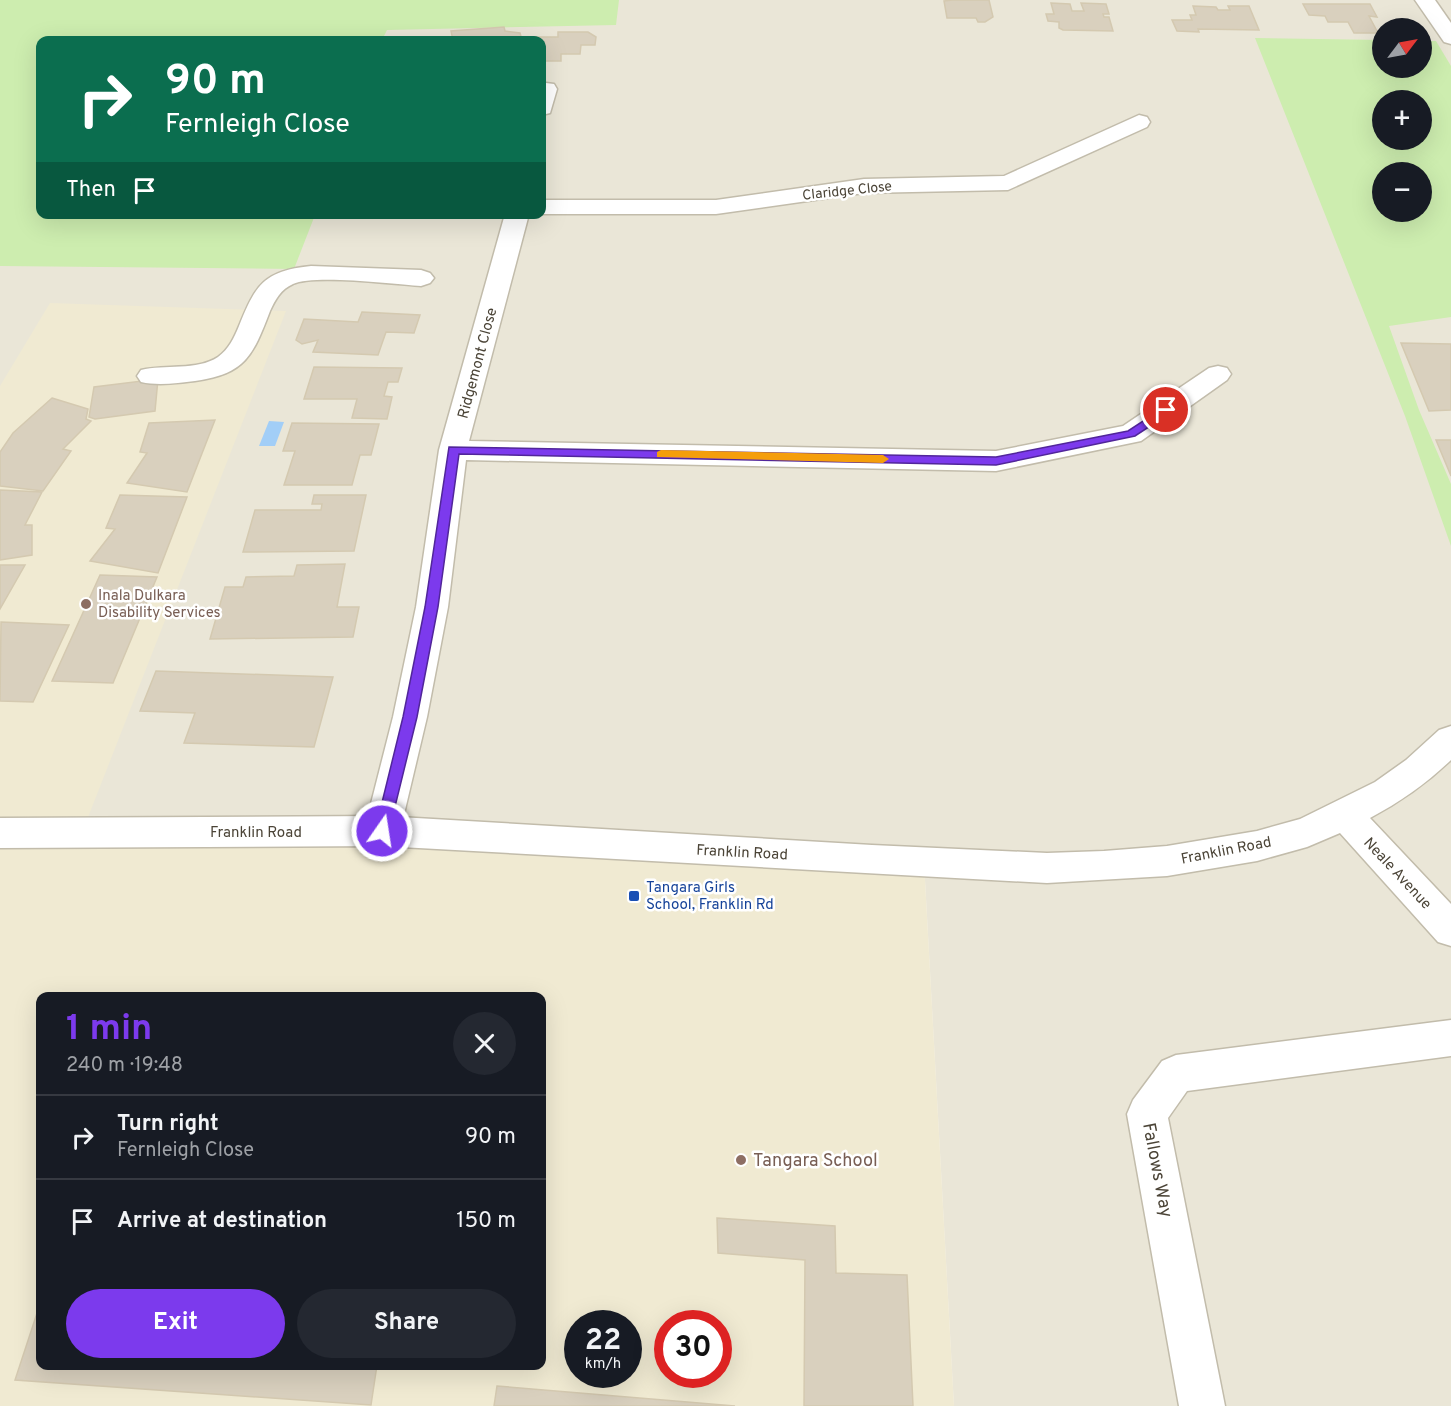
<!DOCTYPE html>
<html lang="en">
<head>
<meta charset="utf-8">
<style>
	:root { --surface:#171b24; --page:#242831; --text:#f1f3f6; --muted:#9ea1a6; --line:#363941; --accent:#7c3aed }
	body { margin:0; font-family:Overpass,sans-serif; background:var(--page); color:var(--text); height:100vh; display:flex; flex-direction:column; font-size:22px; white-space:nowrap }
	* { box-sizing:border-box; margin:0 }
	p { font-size:20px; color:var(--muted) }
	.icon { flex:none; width:33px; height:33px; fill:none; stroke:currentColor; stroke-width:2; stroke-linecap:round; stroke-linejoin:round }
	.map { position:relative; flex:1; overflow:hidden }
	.side { position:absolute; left:36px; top:992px; width:510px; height:378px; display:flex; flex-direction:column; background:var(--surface); border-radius:12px; box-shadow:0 6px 24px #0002 }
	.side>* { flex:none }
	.banner { position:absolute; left:36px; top:36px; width:510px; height:183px; border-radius:12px; box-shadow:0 6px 24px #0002; background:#0b6e4f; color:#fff; overflow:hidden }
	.needle { width:39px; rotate:58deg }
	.fabs { position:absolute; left:1372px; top:18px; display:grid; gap:12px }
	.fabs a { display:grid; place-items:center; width:60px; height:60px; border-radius:50%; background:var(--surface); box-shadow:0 6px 24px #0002; font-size:30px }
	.speed { position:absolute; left:564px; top:1310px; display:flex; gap:12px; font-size:30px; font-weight:700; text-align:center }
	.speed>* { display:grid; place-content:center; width:78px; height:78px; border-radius:50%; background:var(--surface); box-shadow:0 6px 24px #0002; line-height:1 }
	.speed small { font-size:15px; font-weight:400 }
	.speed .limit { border:9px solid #d22; background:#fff; color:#111 }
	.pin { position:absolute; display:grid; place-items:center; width:51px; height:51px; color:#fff; margin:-26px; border:3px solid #fff; border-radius:50%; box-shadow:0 2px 6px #0007 }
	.me { position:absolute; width:66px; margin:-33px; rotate:13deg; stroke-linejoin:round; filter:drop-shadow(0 0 4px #0008) }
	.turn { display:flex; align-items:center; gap:21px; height:126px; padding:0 30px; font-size:27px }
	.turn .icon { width:78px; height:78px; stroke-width:2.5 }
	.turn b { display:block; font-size:42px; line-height:51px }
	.then { display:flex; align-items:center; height:57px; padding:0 30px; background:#0003; gap:12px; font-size:22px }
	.round { display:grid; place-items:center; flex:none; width:63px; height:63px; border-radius:32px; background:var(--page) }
	.headline { display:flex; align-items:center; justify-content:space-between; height:102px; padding:0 30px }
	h1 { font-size:36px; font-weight:700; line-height:45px; color:var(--accent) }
	.primary-button { display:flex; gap:12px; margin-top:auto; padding:12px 30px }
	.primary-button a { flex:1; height:69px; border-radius:36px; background:var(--accent); color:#fff; font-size:24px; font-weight:700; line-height:69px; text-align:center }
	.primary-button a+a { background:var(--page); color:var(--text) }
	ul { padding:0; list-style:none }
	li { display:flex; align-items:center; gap:18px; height:84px; padding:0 30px; border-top:2px solid var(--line) }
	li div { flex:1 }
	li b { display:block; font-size:22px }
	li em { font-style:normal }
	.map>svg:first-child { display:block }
	.residential { fill:#eae6d7; fill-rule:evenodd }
	.education { fill:#f0ead2; fill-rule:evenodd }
	.green { fill:#cdedaf; fill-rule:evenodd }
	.water { fill:#a2cef7 }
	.building { fill:#d9d0be; stroke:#d4c9b0; stroke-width:1.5 }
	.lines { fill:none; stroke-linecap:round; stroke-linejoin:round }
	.minor-casing { stroke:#c2bcab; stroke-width:3 }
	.tertiary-casing { stroke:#c2bcab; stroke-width:3 }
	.minor { fill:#fff; fill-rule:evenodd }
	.tertiary { fill:#fff; fill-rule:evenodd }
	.route { fill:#7c3aed; stroke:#51269a; stroke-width:1.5 }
	.slow { fill:#f59e0b }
	.education-dot { fill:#8d6e63; stroke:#fff; stroke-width:2 }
	.transit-dot { fill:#1a4fb4; stroke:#fff; stroke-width:2 }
	.labels { text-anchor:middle; stroke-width:5; stroke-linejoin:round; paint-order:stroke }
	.far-street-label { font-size:14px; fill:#4b4437; stroke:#fff }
	.street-label { font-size:15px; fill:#4b4437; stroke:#fff }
	.education-label { font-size:15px; fill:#785e54; stroke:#fff; text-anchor:start }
	.transit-label { font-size:15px; fill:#164399; stroke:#fff; text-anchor:start }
	.near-education-label { font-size:18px; fill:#785e54; stroke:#fff; text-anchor:start }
	.near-street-label { font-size:18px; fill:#4b4437; stroke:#fff }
</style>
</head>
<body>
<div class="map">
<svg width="1451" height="1406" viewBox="0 0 1451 1406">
	<rect width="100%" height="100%" fill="#f6f3ea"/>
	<path class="residential" d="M0,0H1451V1406H954L924,862L0,833ZM1383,28H1422V68H1383ZM40,40H542V214H40ZM1383,100H1422V140H1383ZM1383,172H1422V212H1383Z"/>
	<g class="education">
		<path d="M50,303L286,311L85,825L0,823V386Z"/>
		<path d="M0,833L924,862L954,1406H0ZM40,996H542V1365H40ZM578,1323H628V1374H578ZM668,1323H718V1374H668Z"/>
	</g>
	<g class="green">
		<path d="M0,0H619L616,25L387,30L382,40H40V214L315,215L294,269L0,266Z"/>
		<path d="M1255,38L1383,40V68H1422V41H1436L1451,66V317L1389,326L1419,410L1451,484V546L1405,416ZM1383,100H1422V140H1383ZM1383,172H1422V212H1383Z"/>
	</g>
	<path class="water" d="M269,421L284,422L275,446H259Z"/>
	<g class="building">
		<path d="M952,0H989L993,17L985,22H978L976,18H947L944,1Z"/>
		<path d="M1051,3L1070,4L1072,11H1084L1081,3L1106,4L1109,14H1103L1104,17H1109L1113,31L1063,30L1059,28V22L1048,21L1046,14H1054Z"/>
		<path d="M1303,4H1370L1377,17L1369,16L1378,33H1354L1348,22H1328L1325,16L1309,15Z"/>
		<path d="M1193,6L1216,7L1218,10H1230L1228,6H1249L1259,30L1198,29L1199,32L1177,31L1172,20H1192L1190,15H1196Z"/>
		<path d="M504,27L505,31L520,33L522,40H453L451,31Z"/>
		<path d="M558,32H588L596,37L595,45H581L580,54H561V61H542V40H533L534,37H558Z"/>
		<path d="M362,312L420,315L414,333L386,332L378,355L313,352L318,340L302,344L296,340L304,319L358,322Z"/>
		<path d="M1401,343L1451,344V410L1429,411Z"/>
		<path d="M314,367L402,368L398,382H388L384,396L392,397L387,419L352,418L357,399H304Z"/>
		<path d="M158,379L155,411L95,419L89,417L94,387Z"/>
		<path d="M52,398L88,409L86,419L91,421L63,449L71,451L43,491L0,486V452L13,433Z"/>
		<path d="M215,420L187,492L127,483L147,453L140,452L149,423Z"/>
		<path d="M292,423L379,424L371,455H360L352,485H284L295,451H283Z"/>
		<path d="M1436,440H1451V476Z"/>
		<path d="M0,490L42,492L25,525H32V555L0,560Z"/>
		<path d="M120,495L187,497L158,573L90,561L115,529L106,528Z"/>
		<path d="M314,495H366L354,551L243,552L255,510H321L322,504H312Z"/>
		<path d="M345,564L337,607H359L353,637L210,639L225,587H243L246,577L294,576L297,565Z"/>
		<path d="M0,565H25L0,609Z"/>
		<path d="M100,575L157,577L113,683L52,681Z"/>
		<path d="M1,622L69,625L33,702L0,701Z"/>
		<path d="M156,671L333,677L314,747L184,743L195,713L140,711Z"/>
		<path d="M717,1218L835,1226L836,1273L907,1275L913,1406H804L805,1260L718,1253Z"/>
		<path d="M40,1304V1365H377L371,1405L15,1380Z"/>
		<path d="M497,1386L735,1406H494Z"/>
	</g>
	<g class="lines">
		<defs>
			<g id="minor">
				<path d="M546,83L554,84L557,89L550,113L542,115V84Z"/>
				<path d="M1139,115L1147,117L1150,122L1147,127L1008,190L864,193L716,214H542V200H716L864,179L1004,176Z"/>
				<path d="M505,214H529L469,441L996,451L1123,426L1209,368L1218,366L1227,368L1231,374L1227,380L1141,441L996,471L466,460L448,607L427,717L400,831L395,841L382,846L369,841L364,831L393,717L416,607L439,450Z"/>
				<path d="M311,266L421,270L430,273L434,278L430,283L421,286C395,284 313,274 293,284C281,289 275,300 270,311C253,355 246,374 195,381C178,383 158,386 141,382L137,376L141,370C164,364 197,371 218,357C229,349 234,338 239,326C256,284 264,271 311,266Z"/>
				<path d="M1451,1020V1056L1187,1091L1168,1118L1225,1406H1179L1127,1114L1133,1100L1162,1061L1176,1055Z"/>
			</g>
			<g id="tertiary">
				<path d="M1415,0H1435L1451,23V44L1444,42Z"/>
				<path d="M1451,726V760C1426,784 1400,802 1370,818L1451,904V946L1438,942L1340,833L1307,847L1257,861L1167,876L1047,883L382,846L0,848V818L382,816L872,845L1047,853L1104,851L1167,846L1257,831L1300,819L1375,782L1406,760L1439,730Z"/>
			</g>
		</defs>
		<use href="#minor" class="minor-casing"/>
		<use href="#tertiary" class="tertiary-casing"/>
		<use href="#minor" class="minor"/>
		<use href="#tertiary" class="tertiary"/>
	</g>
	<path class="route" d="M1166,406L1170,407V413L1135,436L996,465L459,454L438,607L417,717L389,831L387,835H377L375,831L403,717L425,607L449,447L996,457L1128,431Z"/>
	<path class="slow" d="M661,450L883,455L889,459L883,463L657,457V452Z"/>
	<g class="education-dot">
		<circle cx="86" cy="604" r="6"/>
		<circle cx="741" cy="1160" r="6"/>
	</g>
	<rect class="transit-dot" x="628" y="890" width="12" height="12" rx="3"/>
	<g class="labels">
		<g class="far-street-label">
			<text transform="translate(847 190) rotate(-6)" y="5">Claridge Close</text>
		</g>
		<g class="street-label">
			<text transform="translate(477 363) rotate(-75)" y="5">Ridgemont Close</text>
			<text x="256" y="837">Franklin Road</text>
			<text transform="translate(1226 850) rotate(-11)" y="5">Franklin Road</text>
			<text transform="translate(742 852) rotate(3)" y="5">Franklin Road</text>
			<text transform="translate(1398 873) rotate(47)" y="5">Neale Avenue</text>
		</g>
		<g class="education-label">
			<text x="98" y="600">Inala Dulkara<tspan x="98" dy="17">Disability Services</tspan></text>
		</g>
		<g class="transit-label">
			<text x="646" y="892">Tangara Girls<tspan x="646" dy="17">School, Franklin Rd</tspan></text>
		</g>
		<g class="near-education-label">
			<text x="753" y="1166">Tangara School</text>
		</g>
		<g class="near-street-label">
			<text transform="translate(1158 1170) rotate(79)" y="6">Fallows Way</text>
		</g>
	</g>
</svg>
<div class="fabs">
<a><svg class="needle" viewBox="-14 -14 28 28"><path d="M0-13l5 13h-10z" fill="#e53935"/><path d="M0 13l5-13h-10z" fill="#9ea1a6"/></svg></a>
<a>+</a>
<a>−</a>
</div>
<div class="speed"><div>22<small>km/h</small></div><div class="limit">30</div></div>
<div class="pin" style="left:1166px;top:410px;background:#d93025"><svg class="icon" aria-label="arrive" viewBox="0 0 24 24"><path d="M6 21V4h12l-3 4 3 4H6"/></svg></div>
<svg class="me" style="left:382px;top:831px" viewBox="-20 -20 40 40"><circle r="17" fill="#7c3aed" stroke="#fff" stroke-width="3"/><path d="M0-11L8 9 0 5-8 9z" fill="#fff"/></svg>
<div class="banner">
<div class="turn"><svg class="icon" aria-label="right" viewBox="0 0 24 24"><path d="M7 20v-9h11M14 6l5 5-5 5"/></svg><div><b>90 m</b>Fernleigh Close</div></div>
<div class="then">Then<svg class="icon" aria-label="arrive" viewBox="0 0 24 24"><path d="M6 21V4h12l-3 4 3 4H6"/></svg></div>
</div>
<section class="side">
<div class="headline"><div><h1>1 min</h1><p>240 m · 19:48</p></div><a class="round"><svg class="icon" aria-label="close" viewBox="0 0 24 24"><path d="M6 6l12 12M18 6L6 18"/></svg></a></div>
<ul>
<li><svg class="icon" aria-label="right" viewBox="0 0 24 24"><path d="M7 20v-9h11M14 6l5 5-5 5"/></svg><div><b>Turn right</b><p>Fernleigh Close</p></div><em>90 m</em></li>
<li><svg class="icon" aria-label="arrive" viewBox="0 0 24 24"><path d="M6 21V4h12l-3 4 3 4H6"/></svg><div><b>Arrive at destination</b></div><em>150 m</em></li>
</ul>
<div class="primary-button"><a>Exit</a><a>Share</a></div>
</section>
</div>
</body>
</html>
